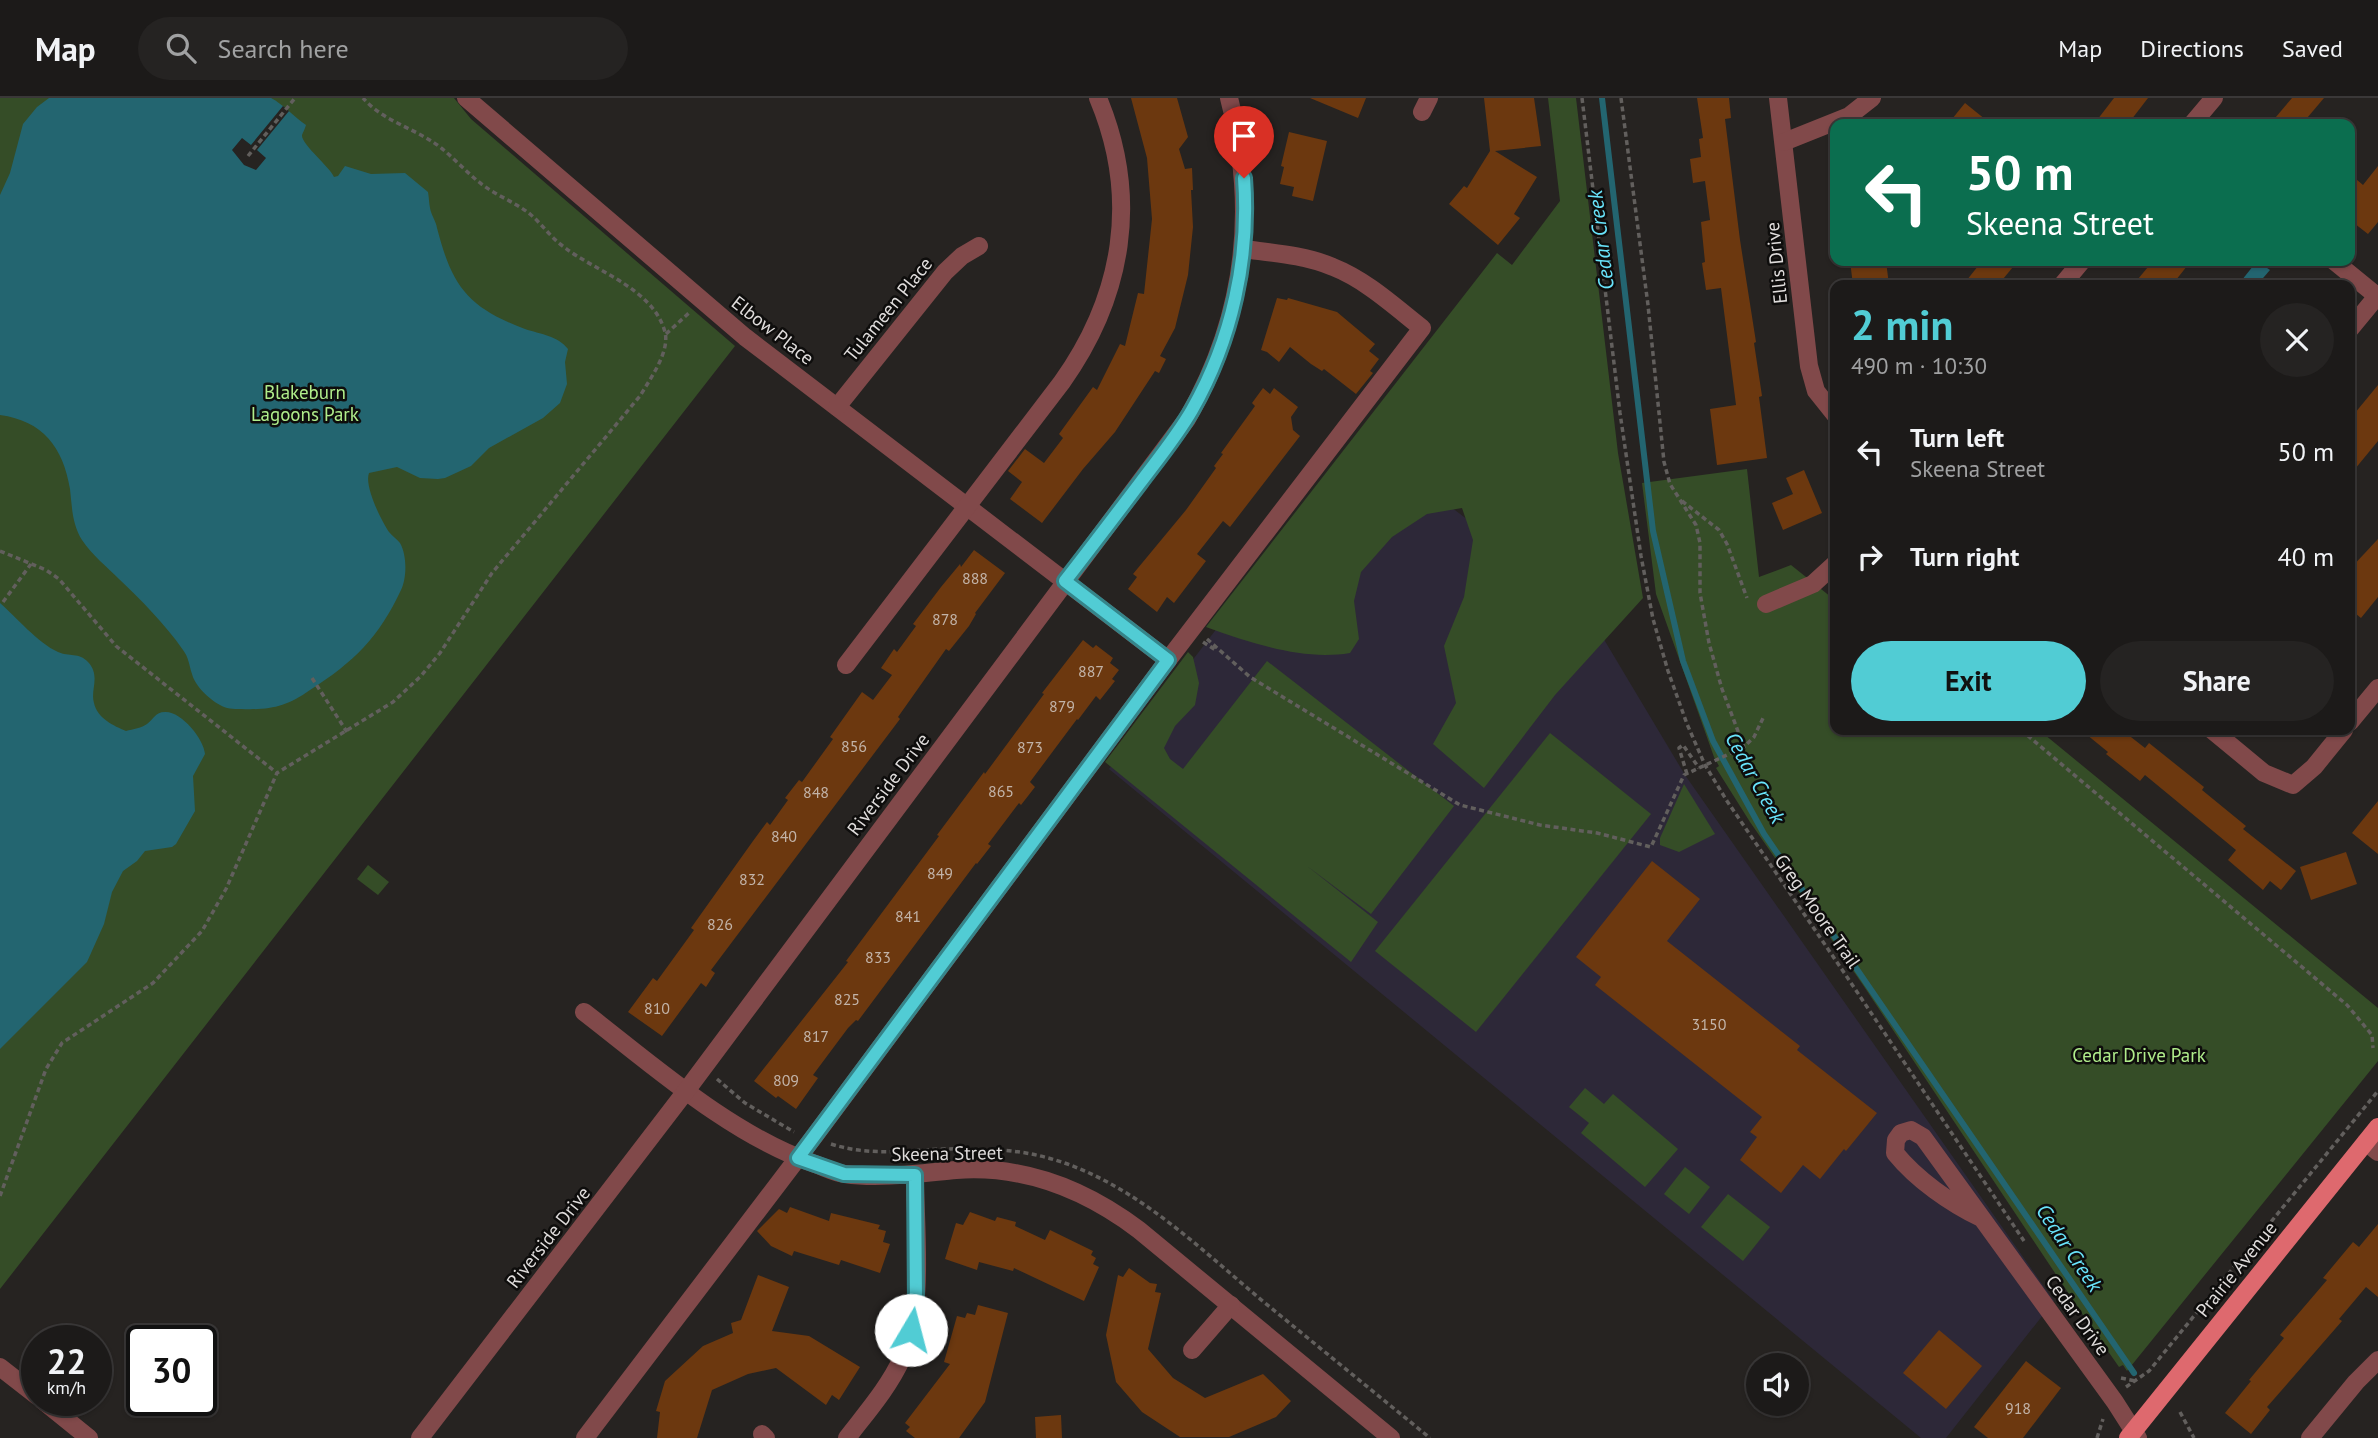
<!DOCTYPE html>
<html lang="en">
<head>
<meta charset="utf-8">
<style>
	:root { --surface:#1c1a19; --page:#252322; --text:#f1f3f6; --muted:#a0a1a2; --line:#3a3838; --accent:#51ccd4 }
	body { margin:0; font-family:"PT Sans",sans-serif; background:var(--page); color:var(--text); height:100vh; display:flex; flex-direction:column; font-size:26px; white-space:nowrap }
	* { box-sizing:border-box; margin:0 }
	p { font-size:23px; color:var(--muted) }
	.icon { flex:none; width:38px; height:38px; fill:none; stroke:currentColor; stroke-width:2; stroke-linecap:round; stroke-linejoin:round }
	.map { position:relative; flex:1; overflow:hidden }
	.side { position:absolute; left:1830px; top:182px; width:525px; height:455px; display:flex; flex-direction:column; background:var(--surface); border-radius:14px; box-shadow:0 2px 5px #0004,0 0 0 2px var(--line) }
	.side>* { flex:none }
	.hud { position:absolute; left:1830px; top:21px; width:525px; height:147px; border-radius:14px; box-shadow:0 2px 5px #0004,0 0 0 2px var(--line); background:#0b6e4f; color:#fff; overflow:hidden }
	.controls { position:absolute; left:1746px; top:1255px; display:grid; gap:14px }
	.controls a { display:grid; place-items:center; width:63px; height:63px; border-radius:50%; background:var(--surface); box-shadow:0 2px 5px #0004,0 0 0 2px var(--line); font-size:35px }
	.speed { position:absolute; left:21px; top:1227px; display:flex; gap:14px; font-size:35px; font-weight:700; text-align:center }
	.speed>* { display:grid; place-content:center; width:91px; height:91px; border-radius:50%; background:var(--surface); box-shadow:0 2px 5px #0004,0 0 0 2px var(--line); line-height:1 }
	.speed small { font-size:18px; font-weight:400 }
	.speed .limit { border:4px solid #111; border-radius:10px; background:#fff; color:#111 }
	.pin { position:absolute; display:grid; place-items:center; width:60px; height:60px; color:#fff; margin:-72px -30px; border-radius:50% 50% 50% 0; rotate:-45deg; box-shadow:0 0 7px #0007 }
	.pin .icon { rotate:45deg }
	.me { position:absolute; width:77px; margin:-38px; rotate:8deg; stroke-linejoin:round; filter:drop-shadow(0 0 5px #0008) }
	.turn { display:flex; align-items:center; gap:24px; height:147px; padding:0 21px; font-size:32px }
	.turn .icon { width:91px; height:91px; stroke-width:2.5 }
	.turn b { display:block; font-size:49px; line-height:60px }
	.round { display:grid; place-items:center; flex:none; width:74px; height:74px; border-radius:37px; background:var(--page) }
	.summary { display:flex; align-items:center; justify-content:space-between; height:119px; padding:0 21px }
	h1 { font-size:42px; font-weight:700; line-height:52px; color:var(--accent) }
	.primary-button { display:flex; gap:14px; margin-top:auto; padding:14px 21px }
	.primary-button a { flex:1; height:80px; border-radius:42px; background:var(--accent); color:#111; font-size:28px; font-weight:700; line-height:80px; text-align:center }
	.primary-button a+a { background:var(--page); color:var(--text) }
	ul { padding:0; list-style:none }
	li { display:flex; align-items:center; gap:21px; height:105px; padding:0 21px }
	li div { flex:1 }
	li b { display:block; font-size:26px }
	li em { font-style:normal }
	header { display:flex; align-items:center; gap:42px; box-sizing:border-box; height:98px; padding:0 35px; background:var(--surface); border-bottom:2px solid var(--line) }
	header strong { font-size:33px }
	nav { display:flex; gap:38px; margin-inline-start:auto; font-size:24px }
	.search { width:490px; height:63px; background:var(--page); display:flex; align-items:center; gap:18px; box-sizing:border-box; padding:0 24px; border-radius:38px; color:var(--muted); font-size:26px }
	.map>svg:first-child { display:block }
	.education { fill:#2d2838 }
	.green { fill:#354d27 }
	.water { fill:#236570 }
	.pier { fill:#262321 }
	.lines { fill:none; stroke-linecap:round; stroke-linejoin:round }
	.stream { stroke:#236570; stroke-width:6 }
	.building { fill:#6c380f }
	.path { stroke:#625f5d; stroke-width:3.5; stroke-dasharray:5 3.5; stroke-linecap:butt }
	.minor { stroke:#81494a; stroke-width:18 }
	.major { stroke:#de696e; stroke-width:18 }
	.route-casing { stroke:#35858a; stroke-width:18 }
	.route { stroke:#51ccd4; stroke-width:12 }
	.labels { text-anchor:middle; stroke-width:5; stroke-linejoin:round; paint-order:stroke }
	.number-label { font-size:16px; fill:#c2b3a8 }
	.street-label { font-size:19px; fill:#dfdcdb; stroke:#0e0d0c }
	.park-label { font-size:19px; fill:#b0ed8b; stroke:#0e0d0c }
	.water-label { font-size:21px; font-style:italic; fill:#69e4fb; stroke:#0e0d0c }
</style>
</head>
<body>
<header>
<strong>Map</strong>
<div class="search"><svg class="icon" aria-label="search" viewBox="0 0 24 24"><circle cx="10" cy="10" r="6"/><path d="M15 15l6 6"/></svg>Search here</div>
<nav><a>Map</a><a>Directions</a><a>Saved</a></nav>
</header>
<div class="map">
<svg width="2378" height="1340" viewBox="0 0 2378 1340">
	<rect width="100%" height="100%" fill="#262321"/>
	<path class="education" d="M1362,341L1587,513L1685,677L2054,1203L1946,1340H1921L1109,671Z"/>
	<g class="green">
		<path d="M0,0H454L471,21L735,248L0,1191Z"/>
		<path d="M1548,0H1576L1618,355L1643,500L1555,597L1484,690L1433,646L1456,605L1444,548L1464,499L1473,442L1462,410L1427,416L1392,439L1361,474L1354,503L1359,541L1350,555C1302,563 1251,545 1206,529L1497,155L1512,167L1560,103Z"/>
		<path d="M1747,371L1759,479L1791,467L1836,503V632H2039L2378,910V963L2127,1273L2123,1267L2119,1269L2089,1226L1863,887L1750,724L1716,670L1719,668L1714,659L1656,496L1642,385Z"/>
		<path d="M1188,554L1193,559L1199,585L1195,607L1175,628L1164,650L1170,661L1183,671L1267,563L1454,708L1371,816L1307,768L1378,824L1351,864L1105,664Z"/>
		<path d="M1550,635L1651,716L1476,934L1375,853Z"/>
		<path d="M1684,686L1715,736L1679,754L1660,747V740Z"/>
		<path d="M368,767L389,784L378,797L357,781Z"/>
		<path d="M1585,990L1604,1006L1613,996L1678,1051L1645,1089L1581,1035L1589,1025L1569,1009Z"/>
		<path d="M1685,1069L1710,1089L1689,1116L1664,1096Z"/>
		<path d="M1728,1096L1770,1129L1743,1163L1701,1129Z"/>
	</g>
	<g class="water">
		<path d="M49,0H271C283,6 294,19 306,27C305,31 303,34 302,37C301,46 330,69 334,79L338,78L345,68L371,76L405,75L428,94C429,100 429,105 430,110C431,117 436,123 437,130C452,188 467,209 525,231C540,236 558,238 568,251L565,264L567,286L560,305L543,320L489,350L471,368L445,380L438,381L420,380L397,369L369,375C364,388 381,422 389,434C392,438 397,441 400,445C407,457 407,480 401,492C379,539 354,564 310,592C286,609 270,612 241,611C233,611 226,611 220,607C209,601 195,588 192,576C189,567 189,560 183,552C165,526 141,502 119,481C107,469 92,457 82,442C72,426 72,409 70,391C63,349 43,323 0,317V97L10,75L23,26L37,9Z"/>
		<path d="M2257,163L2270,172L2257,187H2238Z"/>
		<path d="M0,505C16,519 38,545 58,554C69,559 79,554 88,564C101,578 90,592 94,605C97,620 114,628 126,633C133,631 142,630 147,626C154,621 155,614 165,614C181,613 204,641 205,656L193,678L195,713L176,746L172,749L145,753L137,763L123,773L112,794L104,826L87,864L0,951Z"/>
	</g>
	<path class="pier" d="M283,8L289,13L257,52L266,60L256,72L244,67L232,52L242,40L251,47Z"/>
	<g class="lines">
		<path class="stream" d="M1602,0L1653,433L1683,563L1713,643L1764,736L2134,1275"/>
	</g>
	<g class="building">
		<path d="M1131,0H1177L1188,39L1179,51L1185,71L1192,70L1193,92H1191L1193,129L1188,177L1175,230L1160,258L1166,261L1159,275L1155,273L1115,334L1083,371L1042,425L1010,401L1022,384L1008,373L1025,351L1044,365L1063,340L1059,336L1093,289L1097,292L1120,246L1125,248L1138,195L1144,196L1152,121L1147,60Z"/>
		<path d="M1310,0H1366L1358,20Z"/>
		<path d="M1484,0H1534L1541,48L1495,53L1537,79L1514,116L1520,120L1498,147L1449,106L1464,88L1467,90L1490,53Z"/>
		<path d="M1697,0H1729L1731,20L1725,21L1740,142L1756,244L1754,245L1762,298L1759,299L1767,360L1717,367L1710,311L1736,307L1721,190L1706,192L1702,165L1705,164L1701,124L1710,122L1705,83L1693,85L1690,61L1701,59L1699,41L1703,40Z"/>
		<path d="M2114,0H2148L2128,26H2094Z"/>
		<path d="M2292,0H2324L2302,26H2270Z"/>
		<path d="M1965,5L1991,26H1948Z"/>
		<path d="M1289,34L1327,43L1313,103L1292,98L1294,89L1280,86L1284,69L1281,68Z"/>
		<path d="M2378,68V124L2368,136L2350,122V76L2363,87Z"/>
		<path d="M1850,163H1886L1889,187H1853Z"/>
		<path d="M1982,163H2018L1998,187H1963Z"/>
		<path d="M2153,163H2191L2172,187H2133Z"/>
		<path d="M1277,200L1287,202L1288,200L1337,214L1375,246L1369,253L1379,261L1370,273L1373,275L1356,296L1324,271L1322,273L1311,266L1290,249L1279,264L1267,254L1261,252Z"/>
		<path d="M2378,287V343L2350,377V321Z"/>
		<path d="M1263,290L1270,296L1274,290L1298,309L1291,319L1293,332L1300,338L1230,429L1223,423L1197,456L1206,463L1174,505L1167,499L1157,514L1128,491L1137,479L1133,476L1186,412L1216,370L1214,368L1223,356L1221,355L1255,308L1252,305Z"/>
		<path d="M1804,372L1822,415L1783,432L1772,405L1793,396L1786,380Z"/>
		<path d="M2378,441V499L2361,520L2350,511V471Z"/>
		<path d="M974,452L1005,475L975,515L976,516L969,528L949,553L946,551L898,619L900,621L711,872L715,875L706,889L701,885L662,938L628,914L653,880L657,883L694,832L691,830L753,743L767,724L770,727L788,702L785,700L799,682L802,684L833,641L830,639L862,594L873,602L892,577L881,570L894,551L897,554L916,528L913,526L941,489L960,466L961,469Z"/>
		<path d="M1083,542L1093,550L1096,547L1113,560L1110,565L1119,572L1112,581L1115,583L1100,602L1096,598L1078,622L1077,621L1030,684L1035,689L1021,707L1019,705L988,746L991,748L977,766L976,765L858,923L856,922L848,930L813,977L818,980L796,1011L778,998L776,1000L754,983L848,864L846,863L939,738L937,737L984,674L985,676L1044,596L1042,595Z"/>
		<path d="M2081,632H2122L2145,650L2149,645L2204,689L2202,692L2246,728L2243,731L2296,773L2281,792L2270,783L2263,792L2228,762L2236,752L2145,677L2140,683L2106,656L2108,654Z"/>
		<path d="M2378,703V756L2352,735Z"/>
		<path d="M2346,754L2357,786L2311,802L2300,769Z"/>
		<path d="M1652,763L1700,801L1667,843L1800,948L1797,952L1877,1015L1846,1053L1844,1051L1820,1081L1803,1067L1781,1095L1740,1062L1757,1039L1750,1034L1762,1019L1595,887L1601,879L1576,859Z"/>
		<path d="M790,1109L829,1123L831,1115L880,1127L878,1131L886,1133L883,1144L890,1146L880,1175L841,1162L839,1167L794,1153L792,1158L771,1148L757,1133L779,1111L787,1115Z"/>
		<path d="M970,1114L995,1123L997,1119L1016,1124L1015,1128L1045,1142L1050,1132L1093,1153L1091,1157L1096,1160L1093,1166L1099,1169L1084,1203L1014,1170L1013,1173L979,1164L977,1172L945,1161L956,1125L963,1127Z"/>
		<path d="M2378,1126V1199L2366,1189L2339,1221L2342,1223L2267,1309L2270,1312L2251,1336L2225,1315L2251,1283L2249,1282L2284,1240L2280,1237L2327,1182L2323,1180L2353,1144L2359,1149Z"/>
		<path d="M1129,1170L1150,1185L1157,1186L1155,1194L1161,1195L1148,1251L1173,1280L1205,1300L1263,1276L1291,1303L1276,1319L1229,1339H1180L1142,1314L1116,1284L1106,1237L1118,1177L1123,1179Z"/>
		<path d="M758,1177L789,1189L772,1233L809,1238L860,1269L839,1302L832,1297L826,1307L776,1270L748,1276L712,1292L697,1340H657L660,1314L656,1313L665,1283L703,1248L733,1235L731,1225L741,1222Z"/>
		<path d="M978,1207L1008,1215L985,1304L959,1340H915L906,1333L910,1329L905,1325L950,1266L944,1264L957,1218L965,1220L967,1215L975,1217Z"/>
		<path d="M1939,1232L1982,1268L1946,1311L1903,1275Z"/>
		<path d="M2026,1263L2061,1290L2023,1340H1988L1974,1329Z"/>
		<path d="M1061,1317L1062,1340H1036L1035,1319Z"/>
	</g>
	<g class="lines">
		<g class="path">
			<path d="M1582,0L1620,315L1641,458L1653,521L1668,573L1687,626L1705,667L1727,703L1845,876L2024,1143"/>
			<path d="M1621,0L1648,207L1664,364L1670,386L1696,427L1700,445V495L1709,545L1722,591L1744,649L1754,639L1764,618"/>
			<path d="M248,58L295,0"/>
			<path d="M666,236L690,214"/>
			<path d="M1682,403L1719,432L1727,446L1747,500"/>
			<path d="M0,453L46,472L59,481L116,548L277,675"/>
			<path d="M3,504L31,466"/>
			<path d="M1207,541L1250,579L1460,707L1540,727L1597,735L1651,749L1684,677L1744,649"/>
			<path d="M1203,544L1217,553"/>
			<path d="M312,580L347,634"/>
			<path d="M2021,632L2347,907L2372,937L2373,950"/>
			<path d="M2029,638L2034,632"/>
			<path d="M1687,676L1679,650L1683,647L1699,670"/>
			<path d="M717,981L745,1005L794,1034"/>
			<path d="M831,1046C877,1061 922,1049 969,1051"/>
			<path d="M998,1052C1107,1057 1186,1139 1265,1205C1320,1250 1375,1295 1430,1340"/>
			<path d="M0,1098L46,971L62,945L153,885L202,833L226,791L277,675L393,604L421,578L440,555L492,475L640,298C650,281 670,254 665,234C653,190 596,174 564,149C551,140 542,126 530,116C516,105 498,98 484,88C468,76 455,61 440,49C415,30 384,24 363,0"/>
			<path d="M2121,1280L2135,1283"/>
			<path d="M2126,1289L2149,1273L2378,993"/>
			<path d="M2180,1314L2194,1340"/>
			<path d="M2097,1340L2103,1321"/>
		</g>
		<g class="minor">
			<path d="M466,0L745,239L1168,562"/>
			<path d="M1778,0L1809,268L1816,293L1836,318"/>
			<path d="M1422,14L1429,0"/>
			<path d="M2192,26L2214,0"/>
			<path d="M1784,44L1849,18L1872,0"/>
			<path d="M2334,163L2377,198"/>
			<path d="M2062,187L2082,163"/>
			<path d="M2350,231L2378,197"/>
			<path d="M837,309L945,174L962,158L979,148"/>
			<path d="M1766,506L1813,486L1836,465"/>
			<path d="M846,567L1062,284C1123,198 1140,100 1098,0"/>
			<path d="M2350,624L2378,590"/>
			<path d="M2212,632L2264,675L2293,687L2314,669L2344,632"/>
			<path d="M584,914C654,968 731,1037 815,1066C824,1069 835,1075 845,1076C879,1081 922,1075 956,1072C1024,1067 1086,1092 1139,1132L1391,1340"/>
			<path d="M2366,1044L2378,1054"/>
			<path d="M1981,1120C1950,1105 1917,1082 1895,1055L1896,1042L1901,1035L1911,1032L1923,1039L2115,1304L2138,1340"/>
			<path d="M1192,1252L1231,1207"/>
			<path d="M0,1269L37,1298"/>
			<path d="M42,1302L89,1340"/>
			<path d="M762,1336L766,1340"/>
			<path d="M420,1340L686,993L1187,321C1245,220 1258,112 1229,0"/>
			<path d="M585,1340L813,1040L1168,562L1422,230C1394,208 1366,182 1333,169C1305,157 1273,155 1243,151"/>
			<path d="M847,1340C867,1314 889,1289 902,1260C925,1211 915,1131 915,1077"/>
			<path d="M2310,1340L2356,1284L2378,1262"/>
		</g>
		<path class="major" d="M2128,1340L2378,1029"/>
	</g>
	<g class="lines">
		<defs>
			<path id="route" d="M911,1232L916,1205L915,1077L844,1076L798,1060L1168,562L1065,483C1090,451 1115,418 1140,385C1158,361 1177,338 1192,312C1232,242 1250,159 1244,80"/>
		</defs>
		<use href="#route" class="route-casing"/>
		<use href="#route" class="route"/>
	</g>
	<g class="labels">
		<g class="number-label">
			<text x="975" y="486">888</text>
			<text x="945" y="527">878</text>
			<text x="1091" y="579">887</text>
			<text x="1062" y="614">879</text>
			<text x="854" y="654">856</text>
			<text x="1030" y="655">873</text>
			<text x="1001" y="699">865</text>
			<text x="816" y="700">848</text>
			<text x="784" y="744">840</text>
			<text x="940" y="781">849</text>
			<text x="752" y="787">832</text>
			<text x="908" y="824">841</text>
			<text x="720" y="832">826</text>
			<text x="878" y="865">833</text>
			<text x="847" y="907">825</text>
			<text x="657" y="916">810</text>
			<text x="1709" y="932">3150</text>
			<text x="816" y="944">817</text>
			<text x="786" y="988">809</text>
			<text x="2018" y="1316">918</text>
		</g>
		<g class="street-label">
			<text transform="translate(1776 165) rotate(-96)" y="7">Ellis Drive</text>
			<text transform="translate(888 211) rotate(-51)" y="7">Tulameen Place</text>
			<text transform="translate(773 232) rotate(38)" y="7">Elbow Place</text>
			<text transform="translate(888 686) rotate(-53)" y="7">Riverside Drive</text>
			<text transform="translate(1818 813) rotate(55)" y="7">Greg Moore Trail</text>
			<text transform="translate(947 1055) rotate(-1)" y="7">Skeena Street</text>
			<text transform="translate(548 1139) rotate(-52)" y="7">Riverside Drive</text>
			<text transform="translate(2236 1171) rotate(-51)" y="7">Prairie Avenue</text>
			<text transform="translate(2078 1217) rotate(54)" y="7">Cedar Drive</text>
		</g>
		<g class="park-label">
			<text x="305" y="301">Blakeburn<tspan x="305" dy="22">Lagoons Park</tspan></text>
			<text x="2139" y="964">Cedar Drive Park</text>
		</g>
		<g class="water-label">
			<text transform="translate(1601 142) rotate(-97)" y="7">Cedar Creek</text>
			<text transform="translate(1755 680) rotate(61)" y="7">Cedar Creek</text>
			<text transform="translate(2069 1150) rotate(56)" y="7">Cedar Creek</text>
		</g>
	</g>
</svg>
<div class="controls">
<a><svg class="icon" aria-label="sound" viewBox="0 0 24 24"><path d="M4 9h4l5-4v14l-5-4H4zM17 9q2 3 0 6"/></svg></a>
</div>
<div class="speed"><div>22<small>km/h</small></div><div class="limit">30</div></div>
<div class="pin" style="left:1244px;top:80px;background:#d93025"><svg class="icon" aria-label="arrive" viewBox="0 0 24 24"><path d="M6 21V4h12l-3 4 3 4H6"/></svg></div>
<svg class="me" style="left:911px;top:1232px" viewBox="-20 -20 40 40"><circle r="19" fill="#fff"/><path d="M0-13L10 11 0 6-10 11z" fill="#51ccd4"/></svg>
<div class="hud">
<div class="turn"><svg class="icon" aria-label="left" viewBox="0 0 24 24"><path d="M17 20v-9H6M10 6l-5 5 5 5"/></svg><div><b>50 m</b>Skeena Street</div></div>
</div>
<section class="side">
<div class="summary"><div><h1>2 min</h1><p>490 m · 10:30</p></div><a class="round"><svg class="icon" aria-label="close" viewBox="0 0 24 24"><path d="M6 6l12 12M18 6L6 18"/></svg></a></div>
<ul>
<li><svg class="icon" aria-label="left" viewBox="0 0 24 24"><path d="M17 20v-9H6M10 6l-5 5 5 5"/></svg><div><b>Turn left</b><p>Skeena Street</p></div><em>50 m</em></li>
<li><svg class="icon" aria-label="right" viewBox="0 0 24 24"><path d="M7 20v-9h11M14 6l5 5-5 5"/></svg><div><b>Turn right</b></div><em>40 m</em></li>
</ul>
<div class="primary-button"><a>Exit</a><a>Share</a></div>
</section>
</div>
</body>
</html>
